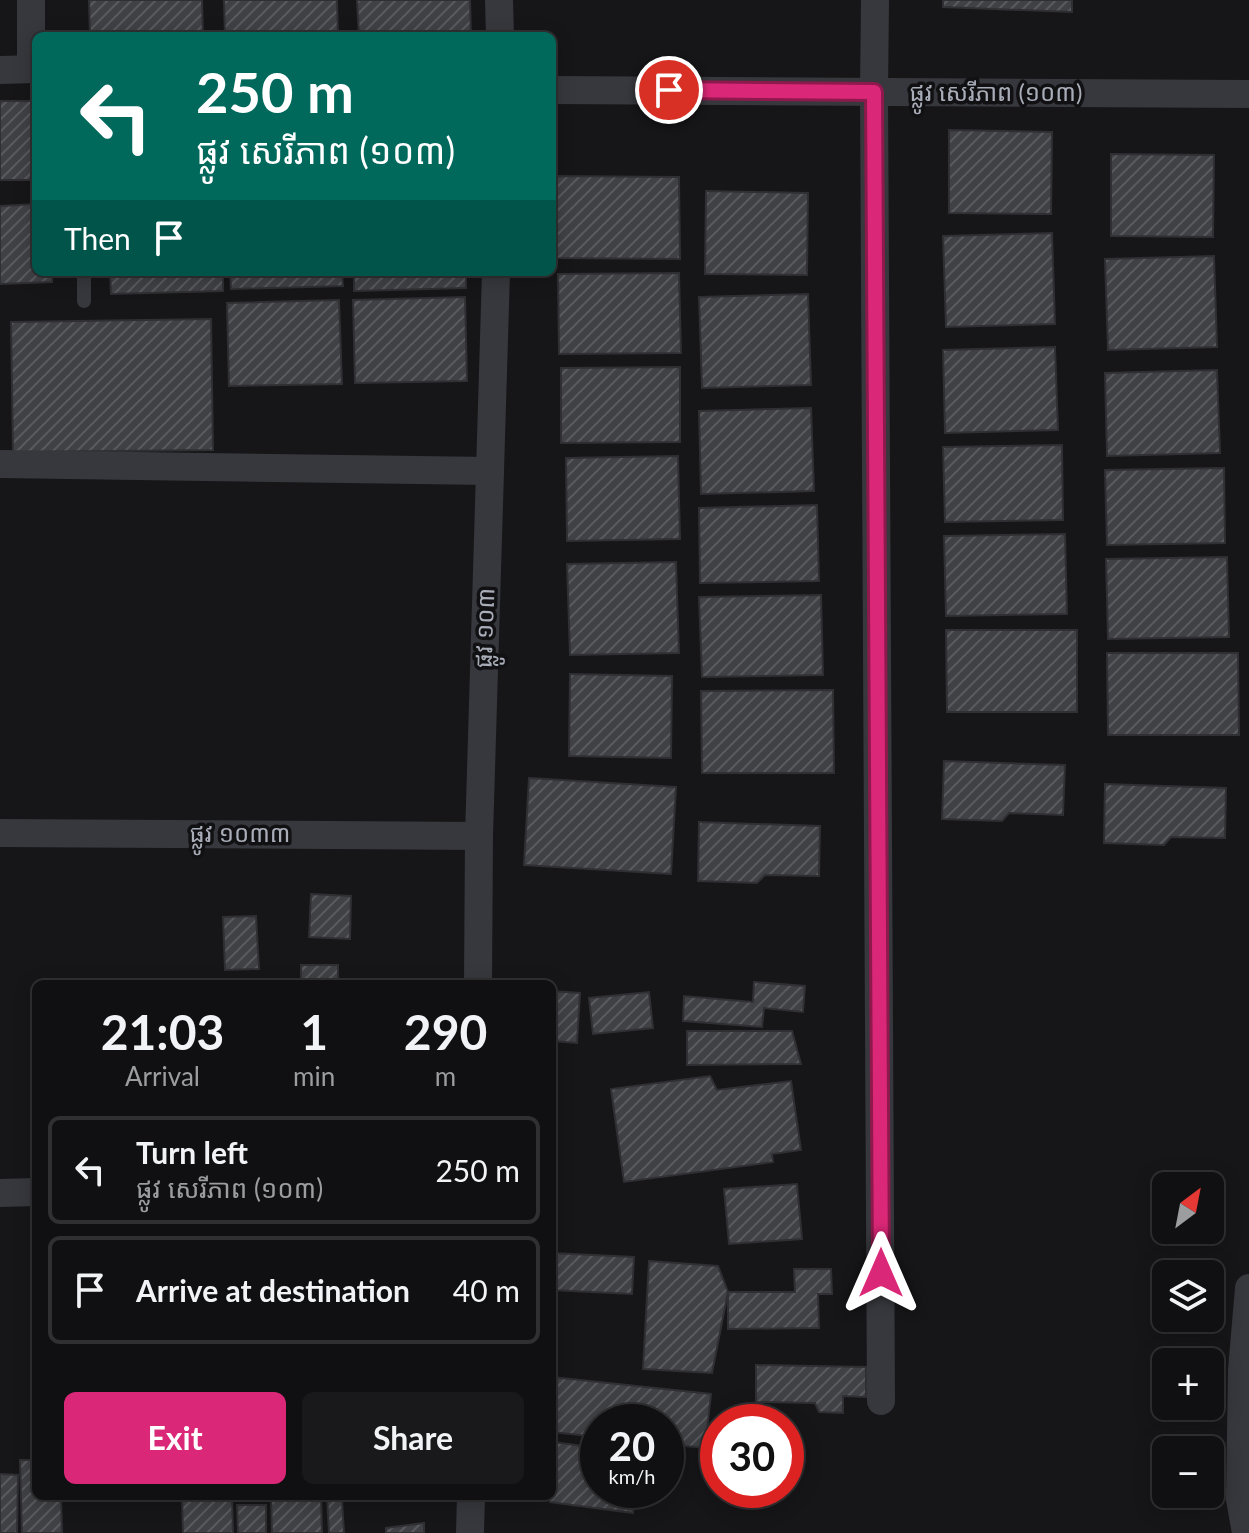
<!DOCTYPE html>
<html lang="en">
<head>
<meta charset="utf-8">
<style>
	:root { --surface:#101012; --page:#19191b; --text:#f1f3f6; --muted:#9c9d9f; --line:#303032; --accent:#db2777 }
	body { margin:0; font-family:Lato,"Noto Sans Khmer",sans-serif; background:var(--page); color:var(--text); height:100vh; display:flex; flex-direction:column; font-size:30px; white-space:nowrap }
	* { box-sizing:border-box; margin:0 }
	p { font-size:26px; color:var(--muted) }
	.icon { flex:none; width:44px; height:44px; fill:none; stroke:currentColor; stroke-width:2; stroke-linecap:round; stroke-linejoin:round }
	.map { position:relative; flex:1; overflow:hidden }
	.sheet { position:absolute; left:32px; top:980px; width:524px; height:520px; display:flex; flex-direction:column; background:var(--surface); border-radius:12px; box-shadow:0 4px 20px #0003,0 0 0 2px var(--line) }
	.sheet>* { flex:none }
	.hud { position:absolute; left:32px; top:32px; width:524px; height:244px; border-radius:12px; box-shadow:0 4px 20px #0003,0 0 0 2px var(--line); background:#00695c; color:#fff; overflow:hidden }
	.needle { width:52px; rotate:32deg }
	.fabs { position:absolute; left:1152px; top:1172px; display:grid; gap:16px }
	.fabs a { display:grid; place-items:center; width:72px; height:72px; border-radius:12px; background:var(--surface); box-shadow:0 4px 20px #0003,0 0 0 2px var(--line); font-size:40px }
	.speed { position:absolute; left:580px; top:1404px; display:flex; gap:16px; font-size:40px; font-weight:700; text-align:center }
	.speed>* { display:grid; place-content:center; width:104px; height:104px; border-radius:50%; background:var(--surface); box-shadow:0 4px 20px #0003,0 0 0 2px var(--line); line-height:1 }
	.speed small { font-size:20px; font-weight:400 }
	.speed .limit { border:12px solid #d22; background:#fff; color:#111 }
	.pin { position:absolute; display:grid; place-items:center; width:68px; height:68px; color:#fff; margin:-34px; border:4px solid #fff; border-radius:50%; box-shadow:0 2px 8px #0007 }
	.me { position:absolute; width:88px; margin:-44px; rotate:0deg; stroke-linejoin:round; filter:drop-shadow(0 0 6px #0008) }
	.turn { display:flex; align-items:center; gap:28px; height:168px; padding:0 32px; font-size:36px }
	.turn .icon { width:104px; height:104px; stroke-width:2.5 }
	.turn b { display:block; font-size:56px; line-height:68px }
	.then { display:flex; align-items:center; height:76px; padding:0 32px; background:#0003; gap:16px; font-size:30px }
	.eta { display:flex; justify-content:space-evenly; align-items:center; height:136px; text-align:center }
	.eta b { font-size:48px; font-weight:700; line-height:56px }
	.primary-button { display:flex; gap:16px; margin-top:auto; padding:16px 32px }
	.primary-button a { flex:1; height:92px; border-radius:12px; background:var(--accent); color:#fff; font-size:32px; font-weight:700; line-height:92px; text-align:center }
	.primary-button a+a { background:var(--page); color:var(--text) }
	ul { padding:0; list-style:none }
	li { display:flex; align-items:center; gap:24px; height:108px; margin:0 16px 12px; padding:0 16px; border:4px solid var(--line); border-radius:12px }
	li div { flex:1 }
	li b { display:block; font-size:30px }
	li em { font-style:normal }
	.map>svg:first-child { display:block }
	.building { fill:url(#building-hatch); stroke:#303034; stroke-width:2 }
	.lines { fill:none; stroke-linecap:round; stroke-linejoin:round }
	.lane { stroke:#37383d; stroke-width:14 }
	.street { stroke:#37383d; stroke-width:28 }
	.route-casing { stroke:#8e194d; stroke-width:20 }
	.route { stroke:#db2777; stroke-width:14 }
	.labels { text-anchor:middle; stroke-width:7; stroke-linejoin:round; paint-order:stroke }
	.street-label { font-size:24px; fill:#a8adb8; stroke:#111113 }
</style>
</head>
<body>
<div class="map">
<svg width="1249" height="1533" viewBox="0 0 1249 1533">
	<defs>
		<pattern id="building-hatch" width="6" height="6" patternUnits="userSpaceOnUse" patternTransform="scale(2)"><rect width="6" height="6" fill="#404145"/><path d="M-1 1l2-2M0 6l6-6M5 7l2-2" fill="none" stroke="#595a5e"/></pattern>
	</defs>
	<rect width="100%" height="100%" fill="#161618"/>
	<g class="building">
		<path d="M89,0H202L203,36H90Z"/>
		<path d="M224,0H337L338,36H225Z"/>
		<path d="M357,0H470L471,36H359Z"/>
		<path d="M943,0H1072V12L943,7Z"/>
		<rect x="0" y="101" width="36" height="79"/>
		<path d="M949,130L1052,132L1051,214L949,213Z"/>
		<path d="M1111,154L1214,155L1213,237L1111,236Z"/>
		<path d="M552,176L679,177L680,259L552,258Z"/>
		<path d="M706,191L808,193L807,275L705,274Z"/>
		<path d="M36,204V272H52V282L0,284V206Z"/>
		<path d="M1052,233L1055,324L946,327L943,236Z"/>
		<path d="M1214,256L1217,347L1108,350L1105,259Z"/>
		<path d="M110,272H223V291L111,294Z"/>
		<path d="M230,272H342L343,286L231,289Z"/>
		<path d="M354,272H466V288L354,291Z"/>
		<path d="M679,273L681,353L559,354L558,274Z"/>
		<path d="M808,294L811,385L702,388L699,297Z"/>
		<path d="M465,297L467,381L355,383L353,300Z"/>
		<path d="M339,300L342,384L229,386L227,303Z"/>
		<path d="M211,319L213,450L13,452L11,322Z"/>
		<path d="M1055,347L1058,430L945,433L943,350Z"/>
		<path d="M680,367V442L561,443V368Z"/>
		<path d="M1217,370L1220,453L1107,456L1105,373Z"/>
		<path d="M811,408L814,491L701,494L699,411Z"/>
		<path d="M1062,445L1063,520L945,522L943,447Z"/>
		<path d="M678,456L680,539L567,541L566,458Z"/>
		<path d="M1224,468L1225,543L1107,545L1105,470Z"/>
		<path d="M817,505L819,581L700,583L699,508Z"/>
		<path d="M1065,534L1067,614L946,616L944,536Z"/>
		<path d="M1227,557L1229,637L1108,639L1106,559Z"/>
		<path d="M676,562L679,653L570,655L567,564Z"/>
		<path d="M821,595L823,675L702,677L699,597Z"/>
		<path d="M946,630H1077V712H947Z"/>
		<path d="M1107,653H1238L1239,735H1108Z"/>
		<path d="M570,674L672,676L671,758L569,756Z"/>
		<path d="M833,690L834,773H702L701,691Z"/>
		<path d="M944,761L1065,765L1063,815L1009,813L1002,821L942,819Z"/>
		<path d="M529,778L676,787L671,874L524,865Z"/>
		<path d="M1105,784L1226,788L1225,838L1171,837L1164,845L1104,843Z"/>
		<path d="M699,822L820,826L819,876L765,875L757,883L698,881Z"/>
		<path d="M311,894L351,896L350,939L309,937Z"/>
		<path d="M256,916L259,969L225,970L223,917Z"/>
		<rect x="301" y="965" width="37" height="19"/>
		<path d="M754,982L805,986L803,1012L764,1008L762,1027L683,1021L684,996L753,1002Z"/>
		<path d="M552,991L580,993L577,1043L552,1041Z"/>
		<path d="M649,992L653,1028L593,1034L589,998Z"/>
		<path d="M687,1031H792L801,1064L687,1065Z"/>
		<path d="M710,1076L717,1090L791,1081L801,1150L772,1154L773,1162L624,1182L611,1089Z"/>
		<path d="M797,1184L802,1239L729,1244L724,1189Z"/>
		<path d="M552,1253L634,1257L632,1294L552,1290Z"/>
		<path d="M649,1261L718,1266L728,1292L712,1373L643,1369Z"/>
		<path d="M794,1269H831L832,1294H818L819,1328L728,1329V1292H795Z"/>
		<path d="M756,1365L866,1367V1397L843,1396V1413L819,1412L815,1403L756,1402Z"/>
		<path d="M552,1377L711,1394L705,1448L666,1444V1422H598V1437L552,1432Z"/>
		<path d="M553,1442L598,1448V1490H635L633,1513L550,1502L548,1496H552Z"/>
		<path d="M20,1460H36V1496H61L62,1533H22Z"/>
		<path d="M0,1474L18,1475L17,1533H0Z"/>
		<path d="M182,1496H232L233,1533H183Z"/>
		<path d="M271,1496H321L322,1533H272Z"/>
		<path d="M327,1496H391V1498L342,1500L344,1533H329Z"/>
		<path d="M237,1505H266V1533H238Z"/>
		<path d="M424,1523V1533H386V1528Z"/>
	</g>
	<g class="lines">
		<path class="lane" d="M84,272V301"/>
		<g class="street">
			<path d="M499,0L500,36"/>
			<path d="M875,0L874,92L881,1401"/>
			<path d="M31,68V0"/>
			<path d="M0,70L36,69"/>
			<path d="M552,90L1249,94"/>
			<path d="M0,464L490,471"/>
			<path d="M0,833L479,836"/>
			<path d="M478,984L479,836L496,272"/>
			<path d="M0,1193L36,1192"/>
			<path d="M470,1533L471,1496"/>
			<path d="M1246,1533L1240,1499L1242,1370L1249,1288"/>
		</g>
	</g>
	<g class="lines">
		<defs>
			<path id="route" d="M669,90L874,92L881,1273"/>
		</defs>
		<use href="#route" class="route-casing"/>
		<use href="#route" class="route"/>
	</g>
	<g class="labels">
		<g class="street-label">
			<text x="996" y="101">ផ្លូវ សេរីភាព (១០៣)</text>
			<text transform="translate(485 628) rotate(-88)" y="8">ផ្លូវ ១០៣</text>
			<text x="240" y="842">ផ្លូវ ១០៣៣</text>
		</g>
	</g>
</svg>
<div class="fabs">
<a><svg class="needle" viewBox="-14 -14 28 28"><path d="M0-13l5 13h-10z" fill="#e53935"/><path d="M0 13l5-13h-10z" fill="#9c9d9f"/></svg></a>
<a><svg class="icon" aria-label="layers" viewBox="0 0 24 24"><path d="M12 4l9 5-9 5-9-5zM3 14l9 5 9-5"/></svg></a>
<a>+</a>
<a>−</a>
</div>
<div class="speed"><div>20<small>km/h</small></div><div class="limit">30</div></div>
<div class="pin" style="left:669px;top:90px;background:#d93025"><svg class="icon" aria-label="arrive" viewBox="0 0 24 24"><path d="M6 21V4h12l-3 4 3 4H6"/></svg></div>
<svg class="me" style="left:881px;top:1273px" viewBox="-20 -20 40 40"><path d="M0-17L14 15 0 8-14 15z" fill="#db2777" stroke="#fff" stroke-width="4"/></svg>
<div class="hud">
<div class="turn"><svg class="icon" aria-label="left" viewBox="0 0 24 24"><path d="M17 20v-9H6M10 6l-5 5 5 5"/></svg><div><b>250 m</b>ផ្លូវ សេរីភាព (១០៣)</div></div>
<div class="then">Then<svg class="icon" aria-label="arrive" viewBox="0 0 24 24"><path d="M6 21V4h12l-3 4 3 4H6"/></svg></div>
</div>
<section class="sheet">
<div class="eta">
<div><b>21:03</b><p>Arrival</p></div>
<div><b>1</b><p>min</p></div>
<div><b>290</b><p>m</p></div>
</div>
<ul>
<li><svg class="icon" aria-label="left" viewBox="0 0 24 24"><path d="M17 20v-9H6M10 6l-5 5 5 5"/></svg><div><b>Turn left</b><p>ផ្លូវ សេរីភាព (១០៣)</p></div><em>250 m</em></li>
<li><svg class="icon" aria-label="arrive" viewBox="0 0 24 24"><path d="M6 21V4h12l-3 4 3 4H6"/></svg><div><b>Arrive at destination</b></div><em>40 m</em></li>
</ul>
<div class="primary-button"><a>Exit</a><a>Share</a></div>
</section>
</div>
</body>
</html>
